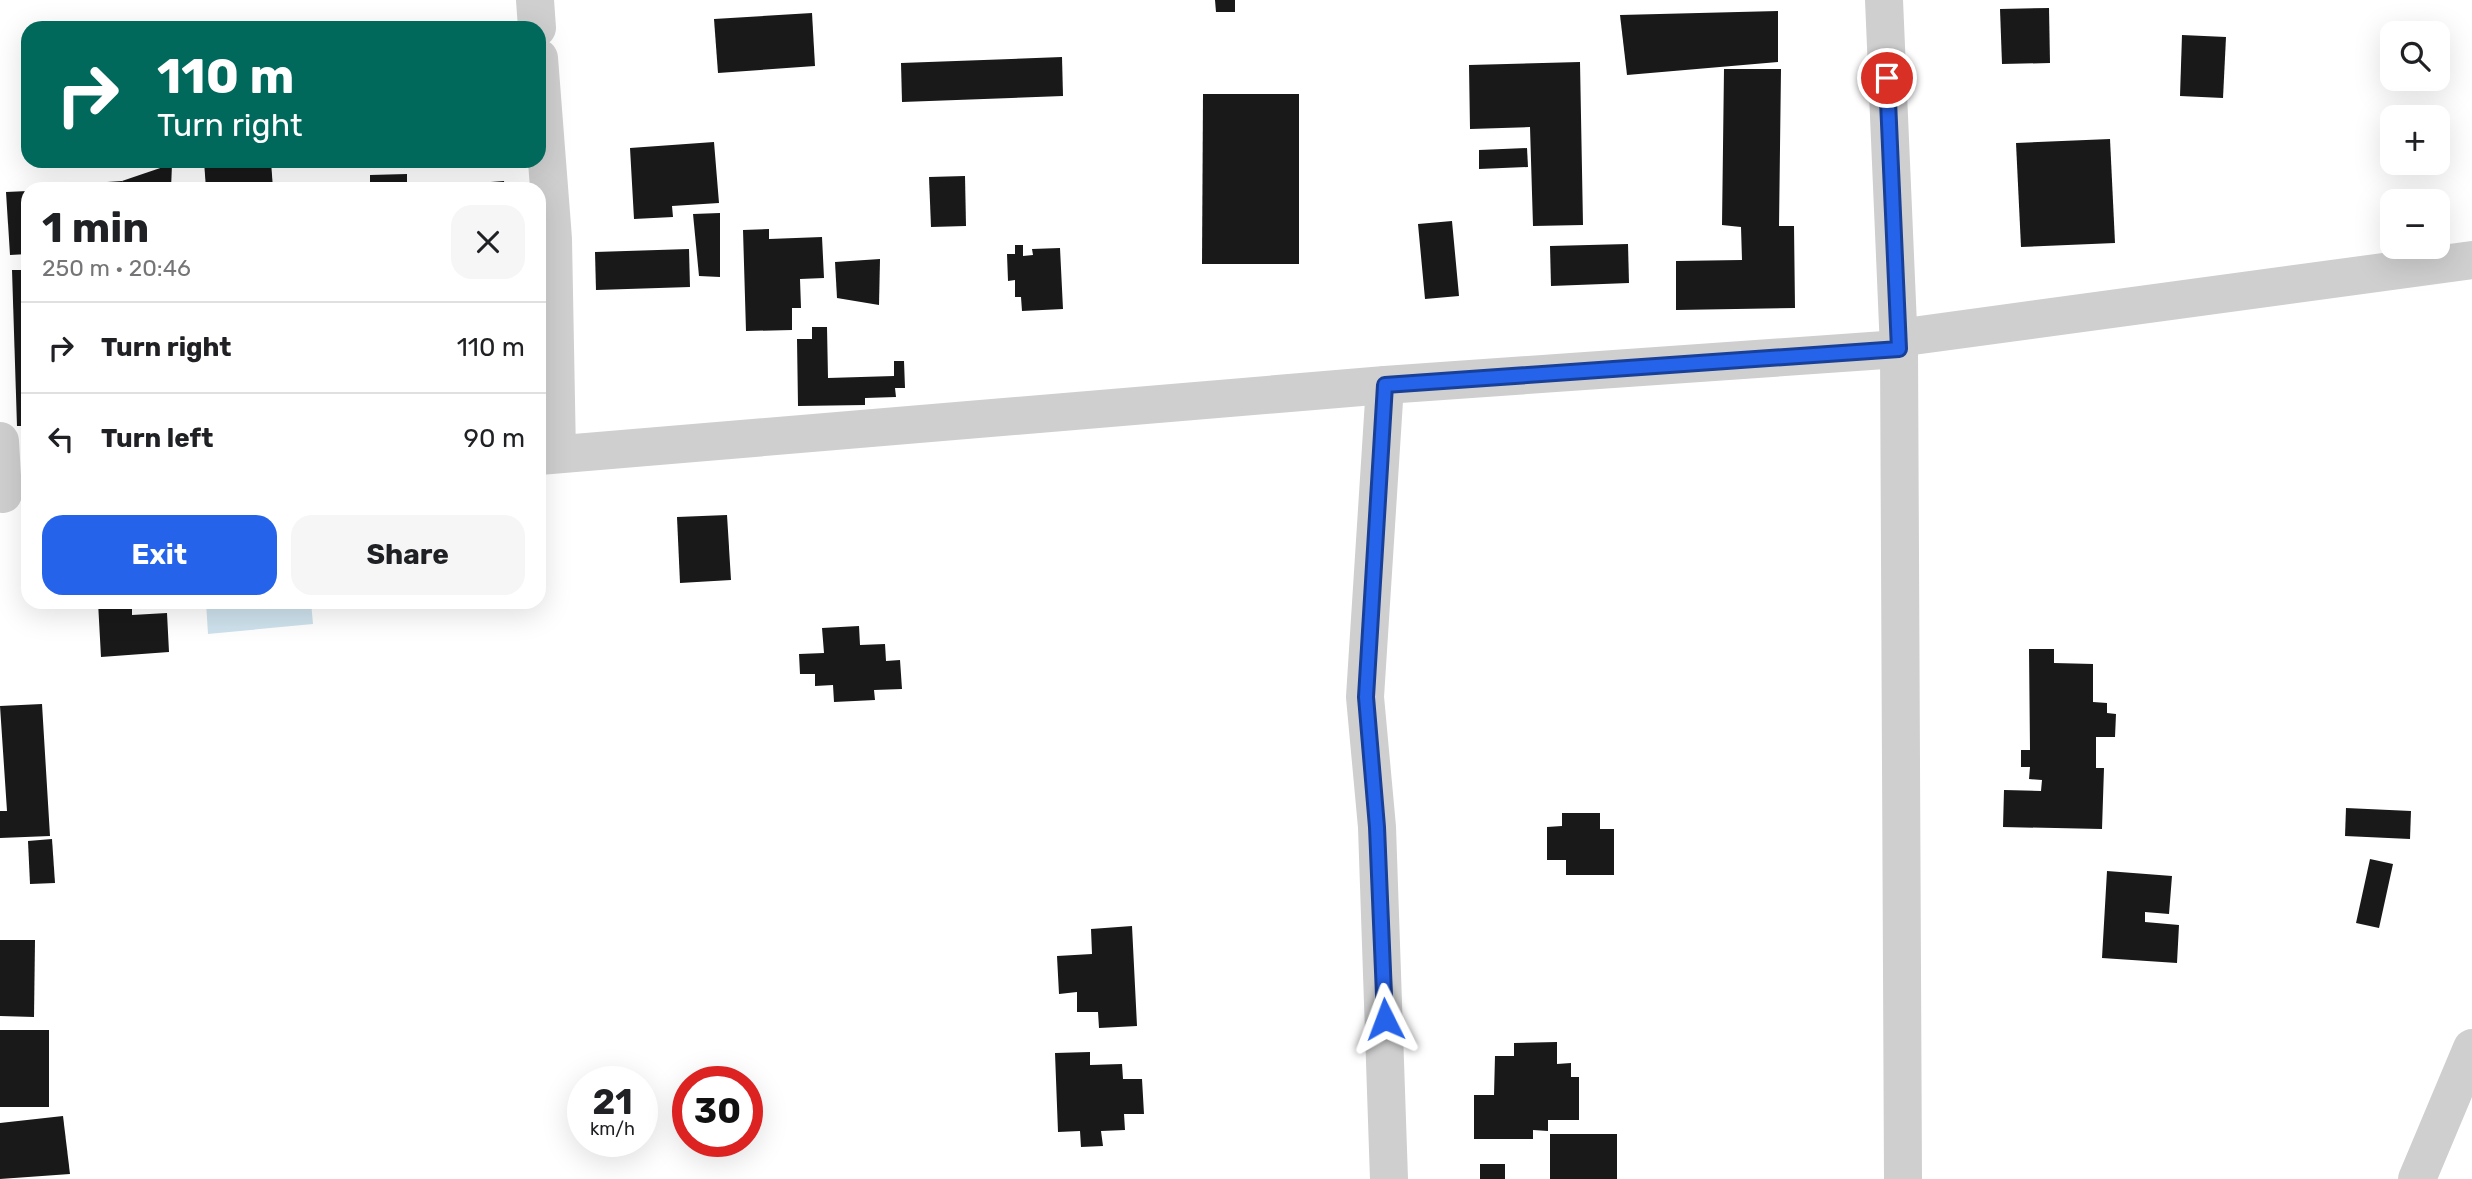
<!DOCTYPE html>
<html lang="en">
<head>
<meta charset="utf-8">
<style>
	:root { --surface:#fff; --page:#f6f6f6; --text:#202124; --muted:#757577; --line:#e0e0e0; --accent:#2563eb }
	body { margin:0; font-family:Rubik,sans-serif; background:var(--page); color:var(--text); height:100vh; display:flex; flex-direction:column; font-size:26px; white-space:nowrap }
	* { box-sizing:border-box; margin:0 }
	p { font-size:23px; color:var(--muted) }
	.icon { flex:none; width:38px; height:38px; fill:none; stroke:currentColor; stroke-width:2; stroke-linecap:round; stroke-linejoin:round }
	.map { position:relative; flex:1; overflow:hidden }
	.panel { position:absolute; left:21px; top:182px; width:525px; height:427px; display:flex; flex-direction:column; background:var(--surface); border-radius:21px; box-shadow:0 7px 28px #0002 }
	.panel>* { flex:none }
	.guide { position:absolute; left:21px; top:21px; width:525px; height:147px; border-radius:21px; box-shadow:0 7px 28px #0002; background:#00695c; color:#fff; overflow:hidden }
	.controls { position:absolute; left:2380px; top:21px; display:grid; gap:14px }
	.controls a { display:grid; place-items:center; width:70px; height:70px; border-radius:14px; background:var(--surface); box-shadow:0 7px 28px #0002; font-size:35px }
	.speed { position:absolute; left:567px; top:1066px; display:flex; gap:14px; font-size:35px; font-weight:700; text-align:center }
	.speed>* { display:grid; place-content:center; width:91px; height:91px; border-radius:50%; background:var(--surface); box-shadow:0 7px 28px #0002; line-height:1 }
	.speed small { font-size:18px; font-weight:400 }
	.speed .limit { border:10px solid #d22; background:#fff; color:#111 }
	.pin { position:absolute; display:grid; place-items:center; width:60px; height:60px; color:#fff; margin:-30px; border:4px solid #fff; border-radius:50%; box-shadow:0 2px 7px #0007 }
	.me { position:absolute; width:77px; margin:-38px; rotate:357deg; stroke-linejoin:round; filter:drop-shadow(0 0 5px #0008) }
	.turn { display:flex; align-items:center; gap:24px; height:147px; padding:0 21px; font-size:32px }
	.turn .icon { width:91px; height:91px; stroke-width:2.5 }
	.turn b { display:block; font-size:49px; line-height:60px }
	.round { display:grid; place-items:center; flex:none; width:74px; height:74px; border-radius:21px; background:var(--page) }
	.overview { display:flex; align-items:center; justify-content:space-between; height:119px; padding:0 21px }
	h1 { font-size:42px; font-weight:700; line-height:52px }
	.button { display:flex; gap:14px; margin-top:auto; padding:14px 21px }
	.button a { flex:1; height:80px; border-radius:21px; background:var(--accent); color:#fff; font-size:28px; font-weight:700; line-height:80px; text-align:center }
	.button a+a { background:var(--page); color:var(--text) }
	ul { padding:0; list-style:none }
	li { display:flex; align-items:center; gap:21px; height:91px; padding:0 21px; border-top:2px solid var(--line) }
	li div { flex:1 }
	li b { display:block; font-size:26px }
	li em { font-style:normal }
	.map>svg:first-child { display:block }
	.water { fill:#cee2ed }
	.building { fill:#191919 }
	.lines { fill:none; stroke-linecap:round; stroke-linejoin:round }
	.street { stroke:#cfcfcf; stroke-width:38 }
	.route-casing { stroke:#184099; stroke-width:18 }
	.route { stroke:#2563eb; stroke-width:12 }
</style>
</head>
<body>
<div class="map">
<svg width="2472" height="1179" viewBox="0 0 2472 1179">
	<rect width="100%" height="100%" fill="#fff"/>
	<path class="water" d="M206,602H311L313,624L208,634Z"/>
	<g class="building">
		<path d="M1215,0H1235V12H1216Z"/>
		<path d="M2049,8L2050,63L2002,64L2000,9Z"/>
		<path d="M1778,11V62L1627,75L1620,15Z"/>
		<path d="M812,13L815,66L718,73L714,19Z"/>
		<path d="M2182,35L2226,37L2223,98L2180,96Z"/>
		<path d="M1062,57L1063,96L902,102L901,63Z"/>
		<path d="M1580,62L1583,225L1533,226L1530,127L1470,129L1469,65Z"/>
		<path d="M1724,69H1781L1779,226H1794L1795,308L1676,310V261L1742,260L1741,227L1722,225Z"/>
		<path d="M1203,94H1299V264H1202Z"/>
		<path d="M2110,139L2115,243L2021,247L2016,143Z"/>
		<path d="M714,142L719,203L672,206L673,217L634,219L630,148Z"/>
		<path d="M1527,148L1528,167L1479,169V150Z"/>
		<path d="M204,161H271L273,189H206Z"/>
		<path d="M172,164L171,189H125L122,181Z"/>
		<path d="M407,174V189H370V175Z"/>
		<path d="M965,176L966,226L931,227L929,177Z"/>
		<path d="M122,181L123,189H47V186Z"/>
		<path d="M504,181L505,189H424V187Z"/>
		<path d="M28,191V254L10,255L6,192Z"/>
		<path d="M720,213V277L699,276L693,214Z"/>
		<path d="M1452,221L1459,296L1425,299L1418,224Z"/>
		<path d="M769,229V239L822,237L824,278L800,279L801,308H792V330L746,331L743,230Z"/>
		<path d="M1628,244L1629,283L1551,286L1550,246Z"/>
		<path d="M1015,245H1023V256L1033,255L1032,249L1060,248L1063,309L1022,311L1021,297H1015V280L1008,281L1007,254H1015Z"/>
		<path d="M689,249L690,287L596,290L595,252Z"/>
		<path d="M880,259L879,305L837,298L835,262Z"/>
		<path d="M12,270H28V426H17Z"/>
		<path d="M812,327H827L828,378L894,376V361H904L905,388H895L896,397L865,398V405L798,406L797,339H812Z"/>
		<path d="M727,515L731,580L680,583L677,517Z"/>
		<path d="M98,602H132V615L167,613L169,652L101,657Z"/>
		<path d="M859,626L860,645L885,644L886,661L900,660L902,689L874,690L875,700L834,702L833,685L815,686V674H800L799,654L824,653L822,628Z"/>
		<path d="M2029,649H2054V663L2093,664V702L2107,703V713L2116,714L2115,737H2096V768H2104L2102,829L2003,827L2004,790L2041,791L2042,780L2029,779L2030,767H2021V750H2030Z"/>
		<path d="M42,704L50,836L0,838V811H7L0,706Z"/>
		<path d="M2346,808L2411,811L2410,839L2345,836Z"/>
		<path d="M1562,813H1600V829H1614V875H1566V860H1547V827L1562,826Z"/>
		<path d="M52,839L55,883L30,884L28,841Z"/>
		<path d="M2370,859L2393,864L2379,928L2356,923Z"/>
		<path d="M2107,871L2172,876L2169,914L2145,912V922L2179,925L2177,963L2102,958Z"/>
		<path d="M1132,926L1137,1026L1099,1028L1098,1012H1077V992L1059,994L1057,956L1092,954L1091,929Z"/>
		<path d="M0,940H35L34,1017L0,1016Z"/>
		<rect x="0" y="1030" width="49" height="77"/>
		<path d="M1557,1042V1064L1571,1063V1077H1579V1120H1548V1131L1533,1130V1139H1474V1095H1494L1495,1056H1514V1043Z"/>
		<path d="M1090,1052V1065L1122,1064L1123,1079H1142L1144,1114H1124L1125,1130L1101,1131L1103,1146L1081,1147L1080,1131L1058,1132L1055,1053Z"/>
		<path d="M63,1116L70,1174L0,1179V1123Z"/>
		<rect x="1550" y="1134" width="67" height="45"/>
		<rect x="1480" y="1164" width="25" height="15"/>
	</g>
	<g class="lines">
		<g class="street">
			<path d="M535,0L537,28"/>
			<path d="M1884,0L1899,349L1903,1179"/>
			<path d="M539,58L553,239L557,454"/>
			<path d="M1898,338L2472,260"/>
			<path d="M1385,385L1365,697L1377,827L1389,1179"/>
			<path d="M0,441L3,494"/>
			<path d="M539,456L1385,385L1899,349"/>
			<path d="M2417,1179L2472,1048"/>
		</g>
	</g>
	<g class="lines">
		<defs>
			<path id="route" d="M1385,1019L1377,827L1366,697L1385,385L1899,349L1887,78"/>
		</defs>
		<use href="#route" class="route-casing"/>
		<use href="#route" class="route"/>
	</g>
</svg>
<div class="controls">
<a><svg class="icon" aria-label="search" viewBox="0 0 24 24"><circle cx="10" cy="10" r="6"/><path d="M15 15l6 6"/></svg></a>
<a>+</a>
<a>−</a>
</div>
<div class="speed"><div>21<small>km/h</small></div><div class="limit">30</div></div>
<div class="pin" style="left:1887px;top:78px;background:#d93025"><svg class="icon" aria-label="arrive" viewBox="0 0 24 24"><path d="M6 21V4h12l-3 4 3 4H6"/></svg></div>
<svg class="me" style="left:1385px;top:1019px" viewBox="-20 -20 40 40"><path d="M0-17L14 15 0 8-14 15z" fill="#2563eb" stroke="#fff" stroke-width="4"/></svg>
<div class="guide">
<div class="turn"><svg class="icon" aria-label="right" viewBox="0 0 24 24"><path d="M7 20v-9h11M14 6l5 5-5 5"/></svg><div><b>110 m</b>Turn right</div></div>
</div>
<section class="panel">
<div class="overview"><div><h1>1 min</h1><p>250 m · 20:46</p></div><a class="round"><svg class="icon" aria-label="close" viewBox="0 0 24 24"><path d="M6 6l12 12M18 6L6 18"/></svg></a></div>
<ul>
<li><svg class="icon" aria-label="right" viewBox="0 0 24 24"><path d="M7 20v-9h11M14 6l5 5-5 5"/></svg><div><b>Turn right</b></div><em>110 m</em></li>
<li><svg class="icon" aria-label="left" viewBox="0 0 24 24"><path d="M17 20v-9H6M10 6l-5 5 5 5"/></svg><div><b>Turn left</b></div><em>90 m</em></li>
</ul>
<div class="button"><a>Exit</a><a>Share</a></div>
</section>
</div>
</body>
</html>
